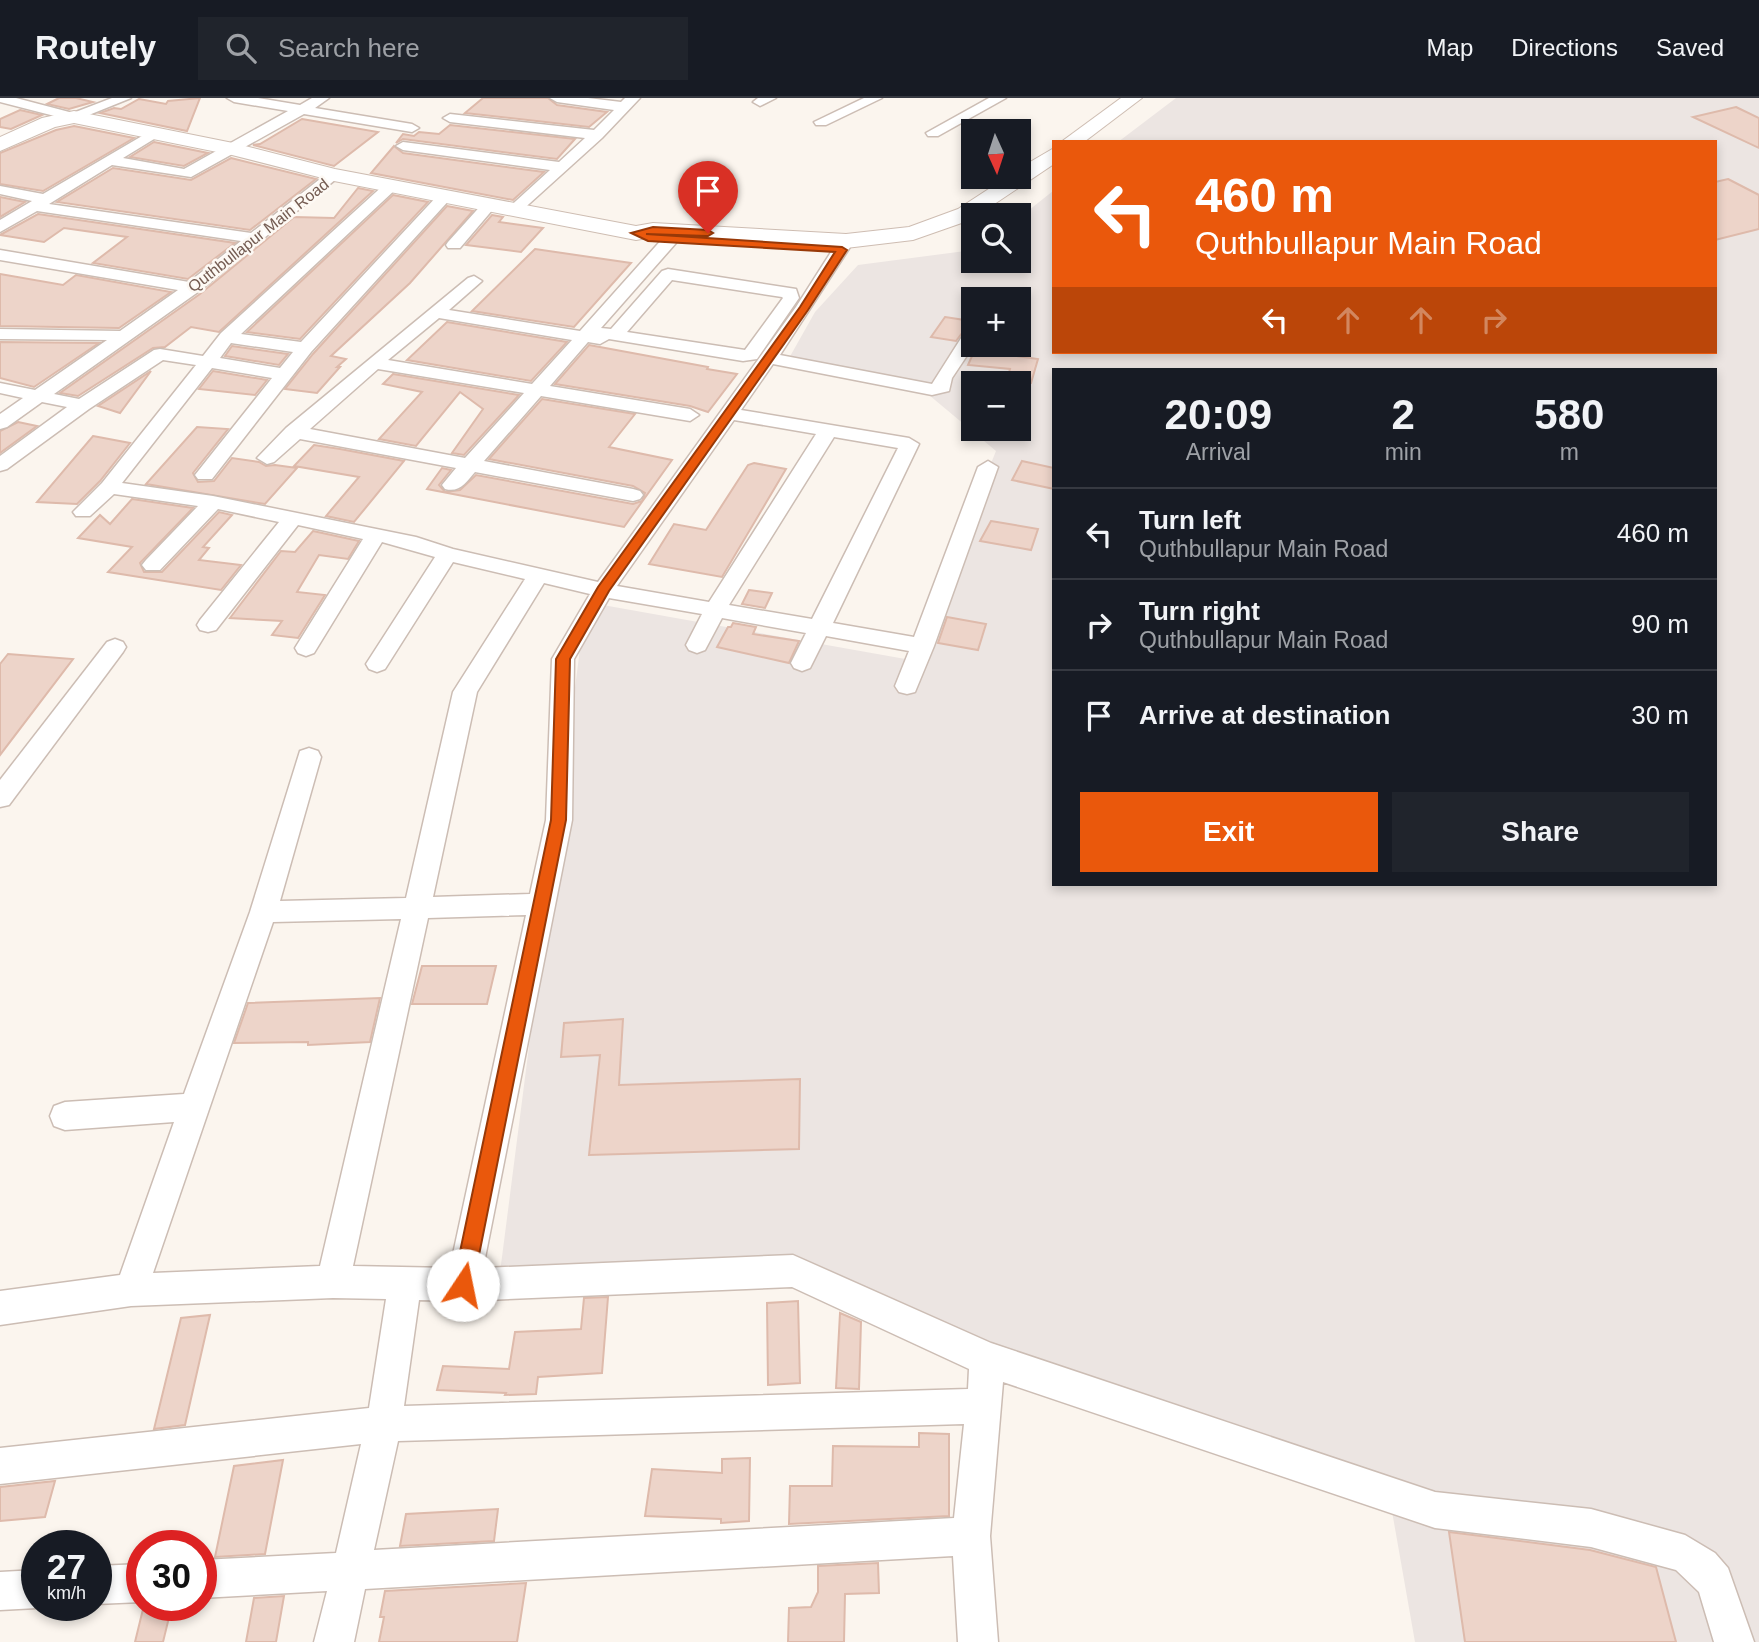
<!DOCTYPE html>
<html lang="en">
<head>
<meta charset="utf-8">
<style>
	:root { --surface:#171b24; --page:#20242c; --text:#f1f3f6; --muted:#9ea1a6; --line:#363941; --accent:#ea580c }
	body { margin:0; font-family:Helvetica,sans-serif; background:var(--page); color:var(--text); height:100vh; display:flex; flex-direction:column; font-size:26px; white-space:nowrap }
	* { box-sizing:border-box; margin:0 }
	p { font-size:23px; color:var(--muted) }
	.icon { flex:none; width:38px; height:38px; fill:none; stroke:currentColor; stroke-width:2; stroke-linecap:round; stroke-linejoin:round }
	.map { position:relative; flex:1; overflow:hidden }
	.panel { position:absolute; left:1052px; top:270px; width:665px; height:518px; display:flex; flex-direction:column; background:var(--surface); border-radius:0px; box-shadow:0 4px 10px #0003 }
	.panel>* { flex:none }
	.guide { position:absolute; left:1052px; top:42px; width:665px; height:214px; border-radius:0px; box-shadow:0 4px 10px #0003; background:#ea580c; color:#fff; overflow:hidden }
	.needle { width:46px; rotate:177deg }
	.controls { position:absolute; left:961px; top:21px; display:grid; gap:14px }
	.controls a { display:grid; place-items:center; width:70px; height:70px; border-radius:0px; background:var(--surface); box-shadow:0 4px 10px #0003; font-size:35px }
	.speed { position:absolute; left:21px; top:1432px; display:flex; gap:14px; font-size:35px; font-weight:700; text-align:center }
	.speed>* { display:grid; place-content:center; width:91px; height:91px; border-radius:50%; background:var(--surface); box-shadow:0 4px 10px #0003; line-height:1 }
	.speed small { font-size:18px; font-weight:400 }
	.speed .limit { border:10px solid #d22; background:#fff; color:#111 }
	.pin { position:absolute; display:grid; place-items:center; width:60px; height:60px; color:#fff; margin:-72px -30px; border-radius:50% 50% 50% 0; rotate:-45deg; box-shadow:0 0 7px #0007 }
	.pin .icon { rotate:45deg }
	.me { position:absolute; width:77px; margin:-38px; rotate:11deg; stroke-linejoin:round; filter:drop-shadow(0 0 5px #0008) }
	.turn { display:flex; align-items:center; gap:24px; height:147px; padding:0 28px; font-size:32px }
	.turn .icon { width:91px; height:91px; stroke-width:2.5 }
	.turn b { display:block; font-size:49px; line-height:60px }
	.lanes { display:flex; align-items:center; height:66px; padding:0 28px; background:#0003; justify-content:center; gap:35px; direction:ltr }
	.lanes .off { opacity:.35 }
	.eta { display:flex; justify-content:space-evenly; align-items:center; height:119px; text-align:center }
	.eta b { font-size:42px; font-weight:800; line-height:49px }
	.button { display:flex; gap:14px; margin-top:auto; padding:14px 28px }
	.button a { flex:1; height:80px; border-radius:0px; background:var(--accent); color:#fff; font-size:28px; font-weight:800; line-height:80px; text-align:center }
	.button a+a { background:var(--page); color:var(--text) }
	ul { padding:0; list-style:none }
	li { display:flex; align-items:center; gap:21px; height:91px; padding:0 28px; border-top:2px solid var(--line) }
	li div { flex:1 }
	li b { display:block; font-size:26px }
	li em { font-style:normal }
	header { display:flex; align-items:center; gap:42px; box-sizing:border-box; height:98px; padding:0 35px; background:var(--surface); border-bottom:2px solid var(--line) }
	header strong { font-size:33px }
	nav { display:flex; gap:38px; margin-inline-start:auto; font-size:24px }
	.search { width:490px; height:63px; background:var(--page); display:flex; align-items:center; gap:18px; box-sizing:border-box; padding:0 24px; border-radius:0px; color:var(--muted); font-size:26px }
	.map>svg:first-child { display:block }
	.industrial { fill:#ece5e2; fill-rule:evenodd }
	.building { fill:#edd4c9; stroke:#debaab; stroke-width:2 }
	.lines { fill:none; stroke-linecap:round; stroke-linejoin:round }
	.minor-casing { stroke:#ccbdb4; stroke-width:3 }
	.secondary-casing { stroke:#cebdb2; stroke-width:2 }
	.minor { fill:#fff; fill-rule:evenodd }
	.secondary { fill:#fff; fill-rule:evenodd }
	.route { fill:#ea580c; stroke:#983908; stroke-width:2 }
	.labels { text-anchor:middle; stroke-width:5; stroke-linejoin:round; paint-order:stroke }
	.far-street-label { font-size:16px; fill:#745c52; stroke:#fdf9f4 }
</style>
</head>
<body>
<header>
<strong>Routely</strong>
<div class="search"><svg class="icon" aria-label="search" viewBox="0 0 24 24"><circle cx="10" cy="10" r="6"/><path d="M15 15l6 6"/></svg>Search here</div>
<nav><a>Map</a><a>Directions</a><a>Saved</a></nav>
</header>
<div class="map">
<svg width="1759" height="1544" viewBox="0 0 1759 1544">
	<rect width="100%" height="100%" fill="#fbf5ee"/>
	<path class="industrial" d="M1176,0H1759V1544H1415L1390,1402L841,1185L497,1198L586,504L911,562L996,353L929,297L788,262L815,214L858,167L973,152V163H1018L1019,120L1053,93L1054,254H1715V44H1118ZM973,201H1018V247H973ZM1054,271H1715V786H1054ZM973,285H1018V331H973Z"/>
	<g class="building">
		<path d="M59,0H76L93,4L69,11L47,6Z"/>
		<path d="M200,0L187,33L100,15L114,10L121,11L139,1L166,6L168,3Z"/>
		<path d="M483,0H548L557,7L607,14L589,29L465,15Z"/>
		<path d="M1736,9L1759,20V50L1693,19Z"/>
		<path d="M20,12L42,17L11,31L0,29V21Z"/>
		<path d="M302,21L378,34L334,68L253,47L260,46Z"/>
		<path d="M450,27L575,41L557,61L403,41L396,45L403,36L414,38L419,34L439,36Z"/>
		<path d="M74,28L134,40L43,93L0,86V55L56,32Z"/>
		<path d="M154,44L208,55L184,68L130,59Z"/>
		<path d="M394,48L403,55L544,74L513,102L371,75Z"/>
		<path d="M231,60L316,81L250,132L57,104L113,70L191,82Z"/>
		<path d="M1728,81L1759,97V131L1715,142V84Z"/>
		<path d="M358,90L373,93L219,234L191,229L165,249L153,250L78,298L60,295L200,196L294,119L334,120Z"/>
		<path d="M393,97L428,104L300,241L247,234Z"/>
		<path d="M0,99L25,104L0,119Z"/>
		<path d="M447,108L473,113L410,185L331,258L346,261L337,269H340L317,295L285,291L313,256Z"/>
		<path d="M38,116L235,145L188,181L93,165L127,139L64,130L44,144L0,137Z"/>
		<path d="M492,117L503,119L499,124L543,130L521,154L466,147Z"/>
		<path d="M535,151L631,165L574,229L472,213Z"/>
		<path d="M0,176L63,187L76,177L171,194L119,230L0,228Z"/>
		<path d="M945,219L971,223L956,243L931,239Z"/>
		<path d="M447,224L567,244L531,283L407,262Z"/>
		<path d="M0,244L99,245L34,289L0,280Z"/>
		<path d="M589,247L708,269L707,271L737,276L708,314L690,308L555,286Z"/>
		<path d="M977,247H1020L1016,258L1038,261L1031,285H1006L1010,271L968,267Z"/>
		<path d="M232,248L288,256L279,267L225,258Z"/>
		<path d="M151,273L120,315L98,308Z"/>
		<path d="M213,273L267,282L255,297L199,291Z"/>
		<path d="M393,276L519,297L464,357L452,355L483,311L460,294L416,348L379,341L422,294L383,286Z"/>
		<path d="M542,301L635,316L609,349L672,362L624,429L427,391L442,370L451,372L439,387L445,394L460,392L476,377L633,406L642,403L645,395L633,388L489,361Z"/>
		<path d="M18,324L37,328L0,355V333Z"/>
		<path d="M197,329L228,331L193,375L198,384L214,383L232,360L259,364L266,368L275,367L297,370L265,406L146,386Z"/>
		<path d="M93,338L130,345L100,383L77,406L37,404Z"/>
		<path d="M314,347L340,351L404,363L354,424L326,418L359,379L294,368Z"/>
		<path d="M1022,363L1054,370V391L1012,382Z"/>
		<path d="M754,365L786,371L722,479L649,466L674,426L706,432L748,367Z"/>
		<path d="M132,401L193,410L140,465L144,474H162L219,414L232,417L203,449L209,450L199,462L241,467L221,492L108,474L132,449L78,440L100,417L110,426Z"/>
		<path d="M991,423L1038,431L1031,452L980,443Z"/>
		<path d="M313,433L359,443L348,461L319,457L297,494L325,497L298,540L272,537L282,523L230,520L281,453L295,454Z"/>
		<path d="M749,492L772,495L765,510L742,506Z"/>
		<path d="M947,519L986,526L978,552L938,545Z"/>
		<path d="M733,525L756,529L753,536L799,543L789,565L717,549L728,529H731Z"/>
		<path d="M8,556L73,561L0,657V566Z"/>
		<path d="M422,868H496L487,906H412Z"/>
		<path d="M380,900L370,944L308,947V944L234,945L248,905Z"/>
		<path d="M623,921L619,987L800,981L799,1051L589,1057L600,957L561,959L564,925Z"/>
		<path d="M608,1199L602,1275L538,1279L536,1296L505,1297L506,1295L437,1292L443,1268L509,1271L515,1234L581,1231L584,1200Z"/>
		<path d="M798,1203L800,1285L768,1287L767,1205Z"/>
		<path d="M840,1215L861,1224L859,1291L836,1290Z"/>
		<path d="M210,1217L185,1327L154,1331L181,1220Z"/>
		<path d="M919,1335L949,1336V1418L789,1426L790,1388H832L833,1348L919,1349Z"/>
		<path d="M750,1360L749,1423L721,1425V1421L645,1418L652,1371L722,1375V1361Z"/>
		<path d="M283,1362L265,1456L215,1459L234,1368Z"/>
		<path d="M55,1383L45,1419L0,1423V1389Z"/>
		<path d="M498,1411L494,1443L400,1448L406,1416Z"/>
		<path d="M1449,1434L1590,1452L1656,1469L1676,1544H1465Z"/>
		<path d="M878,1465L879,1495L845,1496L844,1544H788L789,1510L811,1509L818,1494V1468Z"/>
		<path d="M526,1485L517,1544H379L384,1519H380L385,1493Z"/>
		<path d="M284,1498L276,1544H246L254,1500Z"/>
		<path d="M144,1507H172L163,1544H135Z"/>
	</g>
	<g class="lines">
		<defs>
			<g id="minor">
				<path d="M0,0H16L73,15L112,0H131L74,23L0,4Z"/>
				<path d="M227,0H258L300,7L312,0H329L315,10L412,26L419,30L412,34L304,16L191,79L112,67L49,106L251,135L329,74H339L341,77L198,194L54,296L79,301L154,252L160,251L203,258L221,235L387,84H397L399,87L397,90L241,236L301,244L439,96L444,94L452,99L311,254L212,381H198L195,377L272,280L212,270L122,385L213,398L416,439L453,451L598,484L796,209L840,140H852L854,143L780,257L932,286L965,234L973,233L974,247L952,280L949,293L932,297L773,266L741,312L909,340L919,346L833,525L914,539L978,369L988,363L998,369L934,548L915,594L907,596L899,594L895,588L909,553L826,538L810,570L802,573L794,570L791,565L806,535L722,520L705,552L697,555L689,552L686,547L702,516L609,500L574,561L572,722L483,1170L793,1157L991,1245L1435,1394L1591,1411L1685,1437L1715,1455L1728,1470L1754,1544H1714L1699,1494L1676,1472L1591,1449L1435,1430L1003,1284L990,1438L998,1544H958L953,1458L365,1491L354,1544H314L327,1493L201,1500V1462L336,1455L361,1346L0,1386V1350L369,1310L386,1201L333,1200L131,1208L0,1227V1193L120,1177L174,1024L65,1032L54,1028L50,1018L54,1008L65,1004L184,996L250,814L300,653L309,650L318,653L321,659L280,803L406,800L453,594L525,481L453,464L385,571L377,574L369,571L366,566L435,459L382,444L314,555L306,558L298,555L295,550L363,441L298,427L216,532L208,534L200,532L197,527L200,522L279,424L218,411L160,472H146L142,467L146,462L198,408L114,396L90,418H76L73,414L102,385L196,267L163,262L89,311L7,371L0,373V358L67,309L42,304L7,329L0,331V316L23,300L0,295V285L35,292L107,242L0,241V231L120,233L178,192L0,162V152L189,184L241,143L37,113L0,134V122L32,103L0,96V88L43,96L154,31L159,32V38L123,60L184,71L288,13L234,4ZM231,245L293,254L280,270L220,260ZM734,322L816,336L709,504L617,488ZM834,339L898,350L812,521L729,507ZM544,485L590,496L552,561L546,722L530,796L433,799L477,594ZM526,817L450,1170L353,1168L428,820ZM401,821L320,1168L153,1175L273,824ZM792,1189L969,1271L968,1291L404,1308L419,1202L463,1203ZM964,1326L954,1420L374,1452L398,1343Z"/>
				<path d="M550,0H588L621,4L625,0H640L602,40L519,115H509L506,112L550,72L403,52L396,48L403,44L559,64L585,40L450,24L443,20L450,16L594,32L614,12L557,4Z"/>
				<path d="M758,0H776L760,8L753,4Z"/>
				<path d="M864,0H882L826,27H816L814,24Z"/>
				<path d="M989,0H1006L938,38H928L926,35Z"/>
				<path d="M489,102L494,104L497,107L494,110L460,150H448L446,147L448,144L484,104Z"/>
				<path d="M670,137L678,142L676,145L601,230L611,231L662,173L668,171L796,191L799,200L757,261L743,263L609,241L600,246L588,244L550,288L690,311L699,317L690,323L541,298L484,363L633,391L640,393L643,397L640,401L633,403L475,374C466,384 460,395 445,391L442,387L456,370L300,341L274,364L267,366L257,360L286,330L468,180L474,178L482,183L449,212L580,233L664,139ZM672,182L782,199L783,200L745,252L627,234ZM439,220L572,242L532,286L388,262ZM378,271L524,295L465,360L310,331Z"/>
				<path d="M115,541L123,544L126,549L123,554L9,707L0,709V682L107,544Z"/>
				<path d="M142,1466V1504L96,1506V1468Z"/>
				<path d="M37,1472V1507H45L37,1510L0,1512V1474Z"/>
			</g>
			<g id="secondary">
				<path d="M1121,0H1142L1084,44H1061Z"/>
				<path d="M74,13L233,45L335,71L636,128L653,125L846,136L909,129L958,111L1007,79H1018V71L1054,50V66L978,117H973V121L913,142L846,150L653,139L636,142L334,83L232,57L74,25L55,29L0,53V39L42,20Z"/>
			</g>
		</defs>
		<use href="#minor" class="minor-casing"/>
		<use href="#secondary" class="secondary-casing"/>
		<use href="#minor" class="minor"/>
		<use href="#secondary" class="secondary"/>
	</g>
	<path class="route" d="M653,129L708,132L713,135L708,138L646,136L842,149L847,152L808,212L609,493L570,561L566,722L473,1187L470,1194L463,1197L456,1194L453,1187L551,722L556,561L598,489L800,209L835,154L648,143L631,135Z"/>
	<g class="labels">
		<g class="far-street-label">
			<text transform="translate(258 137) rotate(-38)" y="6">Quthbullapur Main Road</text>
		</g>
	</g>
</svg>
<div class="controls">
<a><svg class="needle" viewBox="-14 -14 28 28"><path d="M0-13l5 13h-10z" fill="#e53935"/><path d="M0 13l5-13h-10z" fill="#9ea1a6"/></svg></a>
<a><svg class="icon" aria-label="search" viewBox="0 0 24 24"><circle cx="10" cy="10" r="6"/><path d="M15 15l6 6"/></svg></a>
<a>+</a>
<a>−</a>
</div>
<div class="speed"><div>27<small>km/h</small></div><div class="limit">30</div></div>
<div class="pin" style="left:708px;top:135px;background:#d93025"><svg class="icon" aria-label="arrive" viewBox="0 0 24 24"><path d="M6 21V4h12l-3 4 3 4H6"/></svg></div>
<svg class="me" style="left:463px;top:1187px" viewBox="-20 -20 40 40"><circle r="19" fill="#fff"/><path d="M0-13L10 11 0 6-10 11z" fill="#ea580c"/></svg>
<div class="guide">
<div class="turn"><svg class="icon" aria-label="left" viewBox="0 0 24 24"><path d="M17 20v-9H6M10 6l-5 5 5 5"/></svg><div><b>460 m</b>Quthbullapur Main Road</div></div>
<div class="lanes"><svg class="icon" aria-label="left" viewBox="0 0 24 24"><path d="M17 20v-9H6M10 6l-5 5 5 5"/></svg><svg class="icon off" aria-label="ahead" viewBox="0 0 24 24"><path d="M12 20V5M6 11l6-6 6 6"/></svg><svg class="icon off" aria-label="ahead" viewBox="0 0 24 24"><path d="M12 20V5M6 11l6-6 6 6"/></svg><svg class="icon off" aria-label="right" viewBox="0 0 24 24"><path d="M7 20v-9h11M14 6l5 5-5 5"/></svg></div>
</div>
<section class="panel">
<div class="eta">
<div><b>20:09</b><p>Arrival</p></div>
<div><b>2</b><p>min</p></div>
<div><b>580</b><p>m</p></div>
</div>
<ul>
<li><svg class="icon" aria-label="left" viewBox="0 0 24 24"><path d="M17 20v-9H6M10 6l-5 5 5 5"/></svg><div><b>Turn left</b><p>Quthbullapur Main Road</p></div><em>460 m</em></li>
<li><svg class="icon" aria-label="right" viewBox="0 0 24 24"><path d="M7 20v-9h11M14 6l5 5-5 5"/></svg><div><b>Turn right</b><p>Quthbullapur Main Road</p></div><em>90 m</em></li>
<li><svg class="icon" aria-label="arrive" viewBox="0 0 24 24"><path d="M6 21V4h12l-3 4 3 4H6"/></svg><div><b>Arrive at destination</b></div><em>30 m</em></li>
</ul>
<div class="button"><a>Exit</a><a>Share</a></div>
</section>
</div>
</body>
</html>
